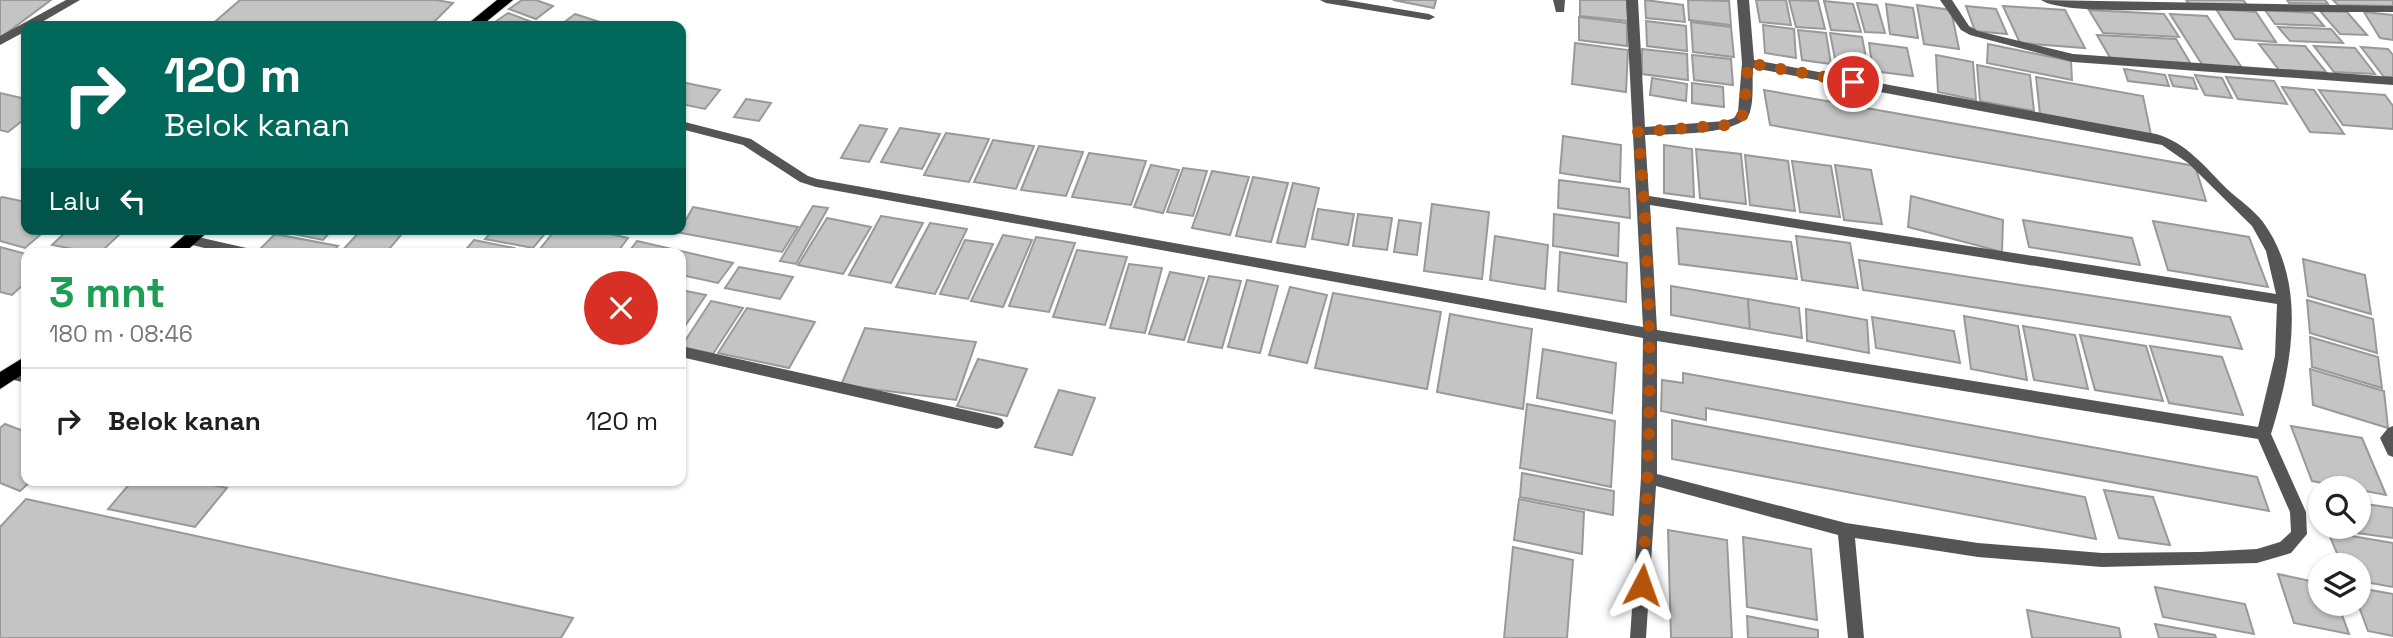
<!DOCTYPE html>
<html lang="id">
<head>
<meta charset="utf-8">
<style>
	:root { --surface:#fff; --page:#f2f2f2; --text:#202124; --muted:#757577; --line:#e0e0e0 }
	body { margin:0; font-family:"Space Grotesk",sans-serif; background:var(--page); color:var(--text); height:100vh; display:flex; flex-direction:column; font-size:26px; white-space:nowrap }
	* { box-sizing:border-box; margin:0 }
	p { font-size:23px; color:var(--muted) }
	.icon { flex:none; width:38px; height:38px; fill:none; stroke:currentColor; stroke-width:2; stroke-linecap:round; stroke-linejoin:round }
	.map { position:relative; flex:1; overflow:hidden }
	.sheet { position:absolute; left:21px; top:248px; width:665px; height:238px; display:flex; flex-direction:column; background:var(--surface); border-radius:14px; box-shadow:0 2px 5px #0004 }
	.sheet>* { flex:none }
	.guide { position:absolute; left:21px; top:21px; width:665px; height:214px; border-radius:14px; box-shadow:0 2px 5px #0004; background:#00695c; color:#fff; overflow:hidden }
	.buttons { position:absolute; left:2308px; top:476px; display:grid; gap:14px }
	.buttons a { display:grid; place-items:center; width:63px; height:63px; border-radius:50%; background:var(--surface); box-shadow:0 2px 5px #0004; font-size:35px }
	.pin { position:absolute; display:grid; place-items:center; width:60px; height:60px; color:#fff; margin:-30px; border:4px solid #fff; border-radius:50%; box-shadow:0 2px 7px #0007 }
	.me { position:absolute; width:77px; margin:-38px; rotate:4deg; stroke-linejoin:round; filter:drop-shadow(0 0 5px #0008) }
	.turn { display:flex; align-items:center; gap:24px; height:147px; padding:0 28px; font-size:32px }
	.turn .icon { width:91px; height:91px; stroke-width:2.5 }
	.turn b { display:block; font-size:49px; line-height:60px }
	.then { display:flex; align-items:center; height:66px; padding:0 28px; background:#0003; gap:14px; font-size:26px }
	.round { display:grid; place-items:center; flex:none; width:74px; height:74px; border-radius:37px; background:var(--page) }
	.summary { display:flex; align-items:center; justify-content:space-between; height:119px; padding:0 28px }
	h1 { font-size:42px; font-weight:800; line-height:52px; color:#1e9e55 }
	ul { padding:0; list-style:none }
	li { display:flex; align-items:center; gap:21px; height:105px; padding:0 28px; border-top:2px solid var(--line) }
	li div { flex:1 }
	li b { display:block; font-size:26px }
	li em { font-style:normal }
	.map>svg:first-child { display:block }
	.building { fill:#c4c4c4; stroke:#999; stroke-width:2 }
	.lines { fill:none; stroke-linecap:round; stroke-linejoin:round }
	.primary-casing { stroke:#dbdbdb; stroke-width:2 }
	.lane { fill:#555; fill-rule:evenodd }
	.street { fill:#555; fill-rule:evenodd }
	.primary { fill:#000; fill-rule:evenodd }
	.route { stroke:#b45309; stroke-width:12; stroke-dasharray:0 21.6 }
</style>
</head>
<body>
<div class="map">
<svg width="2393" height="638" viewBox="0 0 2393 638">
	<rect width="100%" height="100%" fill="#fff"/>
	<g class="building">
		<path d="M0,0H51L0,38Z"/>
		<path d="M240,0H436L453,3L430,26H210Z"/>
		<path d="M522,0H536L553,6L536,19L509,9Z"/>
		<path d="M1393,0H1436L1434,8Z"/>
		<path d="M1580,0H1627L1628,21L1580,16Z"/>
		<path d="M1645,0L1683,5L1685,22L1646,18Z"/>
		<path d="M1688,0L1729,1L1731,25L1689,20Z"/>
		<path d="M1756,0H1786L1791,25L1760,22Z"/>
		<path d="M1789,0L1818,1L1825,29L1796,27Z"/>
		<path d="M2186,0H2243L2247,5L2189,4Z"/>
		<path d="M2287,0H2325L2328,4L2289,3Z"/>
		<path d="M2333,0H2393V6L2338,5Z"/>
		<path d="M1824,1L1853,4L1861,32L1831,30Z"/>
		<path d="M1857,3L1877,5L1885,33L1865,32Z"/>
		<path d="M1886,4L1913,8L1918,38L1890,34Z"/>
		<path d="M1917,5L1951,10L1959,49L1924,44Z"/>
		<path d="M1966,6L1996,9L2007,34L1975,31Z"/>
		<path d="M2003,6L2065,10L2085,48L2020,43Z"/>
		<path d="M2216,9L2256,12L2276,42L2235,39Z"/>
		<path d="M2089,10L2164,14L2179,37L2103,33Z"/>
		<path d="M2265,10L2313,13L2324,26L2275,24Z"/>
		<path d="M2320,11L2347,12L2367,35L2340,34Z"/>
		<path d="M2364,12L2393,15V40L2380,38Z"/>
		<path d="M508,13L537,24L489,26Z"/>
		<path d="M575,14L612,26H559Z"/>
		<path d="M2170,14L2207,16L2242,68L2203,66Z"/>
		<path d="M1579,17L1627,23V46L1579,40Z"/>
		<path d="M1646,21L1686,26L1687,51L1647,46Z"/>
		<path d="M1691,22L1731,27L1734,57L1693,52Z"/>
		<path d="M1763,25L1794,29L1796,58L1765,53Z"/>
		<path d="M2278,27L2331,29L2343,43L2290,41Z"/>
		<path d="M1798,30L1826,33L1831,64L1802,60Z"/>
		<path d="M1830,33L1862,37L1868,68L1836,64Z"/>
		<path d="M2097,35L2176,39L2192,66L2112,61Z"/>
		<path d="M1575,43L1628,50L1626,92L1572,84Z"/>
		<path d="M1869,43L1907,48L1913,76L1873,71Z"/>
		<path d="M1988,44L2071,61L2072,80L1987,63Z"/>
		<path d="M2259,44L2305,46L2326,72L2279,70Z"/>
		<path d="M2314,46L2355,48L2375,74L2334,72Z"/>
		<path d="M2361,47L2388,49L2393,55V77H2384Z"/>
		<path d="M1642,49L1687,54L1688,80L1642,74Z"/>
		<path d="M1692,55L1731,59L1733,85L1694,80Z"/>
		<path d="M1936,55L1973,62L1976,100L1938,92Z"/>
		<path d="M1977,65L2030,75L2034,111L1980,101Z"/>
		<path d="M2124,69L2165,75L2169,86L2128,81Z"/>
		<path d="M2169,75L2193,78L2197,89L2173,86Z"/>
		<path d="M2195,75L2222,78L2232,98L2205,95Z"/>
		<path d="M2036,77L2143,96L2151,135L2040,114Z"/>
		<path d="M2226,77L2274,81L2287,104L2238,99Z"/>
		<path d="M1652,78L1687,84L1686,101L1650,95Z"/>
		<path d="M681,82L720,90L705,109L681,104Z"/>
		<path d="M1692,83L1723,87L1724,107L1692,103Z"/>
		<path d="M2282,87L2314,90L2344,134L2310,132Z"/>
		<path d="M1764,90L2195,166L2206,201L1770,125Z"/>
		<path d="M2319,90L2385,95L2393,106V129L2343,125Z"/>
		<path d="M0,93L26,99V118L8,132L0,130Z"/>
		<path d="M746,99L771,103L759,121L734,117Z"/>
		<path d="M860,125L887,129L869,162L841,158Z"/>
		<path d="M900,128L940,134L922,169L881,162Z"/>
		<path d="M946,133L989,139L969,182L924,175Z"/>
		<path d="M1563,136L1621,145L1620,182L1560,173Z"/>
		<path d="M993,140L1034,146L1016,189L974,182Z"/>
		<path d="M1664,145L1692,149L1694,197L1664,193Z"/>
		<path d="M1039,146L1083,152L1066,196L1021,190Z"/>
		<path d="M1696,149L1741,154L1746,204L1700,198Z"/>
		<path d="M1089,153L1146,161L1131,205L1072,197Z"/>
		<path d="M1745,155L1788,161L1795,211L1750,205Z"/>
		<path d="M1792,161L1831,166L1840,217L1800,212Z"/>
		<path d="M1151,165L1179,170L1163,213L1134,207Z"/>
		<path d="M1835,165L1871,170L1882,224L1844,220Z"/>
		<path d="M1183,168L1207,171L1193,216L1167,212Z"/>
		<path d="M1212,171L1249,177L1230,235L1192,228Z"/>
		<path d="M1253,177L1288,183L1271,242L1236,236Z"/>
		<path d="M1559,180L1629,189L1630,218L1558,208Z"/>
		<path d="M1293,183L1319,188L1305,247L1277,243Z"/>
		<path d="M1911,196L2003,220L2002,252L1908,227Z"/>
		<path d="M2,197L26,202V229H47L25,248L0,241V198Z"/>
		<path d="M1432,204L1489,212L1482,279L1424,271Z"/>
		<path d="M813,206L828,208L796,264L780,261Z"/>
		<path d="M693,207L798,227L782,252L676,232L681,229Z"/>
		<path d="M1318,209L1354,214L1348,245L1312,239Z"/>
		<path d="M1358,214L1392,218L1387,250L1353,246Z"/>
		<path d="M1554,214L1619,223L1618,256L1553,246Z"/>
		<path d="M881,216L923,223L891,283L849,275Z"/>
		<path d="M827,218L871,227L843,274L798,265Z"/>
		<path d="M1399,220L1421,223L1417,255L1394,252Z"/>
		<path d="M2023,220L2132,238L2140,265L2029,247Z"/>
		<path d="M2153,221L2249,237L2268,287L2168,270Z"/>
		<path d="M930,223L967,229L935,294L896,287Z"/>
		<path d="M1677,228L1791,242L1797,279L1679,264Z"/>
		<path d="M69,229H125L99,254L52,245Z"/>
		<path d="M286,229H333L323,240L283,232Z"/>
		<path d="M362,229H406L385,254H339Z"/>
		<path d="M494,229H549L533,248L485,239Z"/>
		<path d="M556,229H588L628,238L616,254H562L540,249Z"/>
		<path d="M275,234L338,246L331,254L258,251Z"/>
		<path d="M1003,235L1032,240L1003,307L971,301Z"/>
		<path d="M1495,236L1548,245L1545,289L1490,280Z"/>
		<path d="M1796,236L1850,243L1858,288L1802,280Z"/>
		<path d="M1036,237L1075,243L1049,312L1009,306Z"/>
		<path d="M474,240L514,248L509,254H462Z"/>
		<path d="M965,240L993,244L968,299L940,294Z"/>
		<path d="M637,241L733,263L718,283L681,275V254H627Z"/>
		<path d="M0,247L26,254V282L12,295L0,292Z"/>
		<path d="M1077,250L1127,257L1105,325L1053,317Z"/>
		<path d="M1560,252L1627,263L1626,302L1558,291Z"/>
		<path d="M2303,259L2365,275L2371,314L2308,296Z"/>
		<path d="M1859,260L2230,317L2242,349L1863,290Z"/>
		<path d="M1129,264L1162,268L1145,333L1110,328Z"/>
		<path d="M739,267L793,277L780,299L725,288Z"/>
		<path d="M1170,272L1204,278L1184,340L1149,334Z"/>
		<path d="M1209,276L1241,281L1222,348L1188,342Z"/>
		<path d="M1247,280L1278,286L1260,353L1228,347Z"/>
		<path d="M1671,286L1748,299L1750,329L1671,315Z"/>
		<path d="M1290,287L1327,295L1307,363L1269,355Z"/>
		<path d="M681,290L706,295L681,332Z"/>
		<path d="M1333,293L1441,312L1427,389L1315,368Z"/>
		<path d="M1748,299L1799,308L1802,338L1750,329Z"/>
		<path d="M2307,300L2373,319L2377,353L2310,333Z"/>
		<path d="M711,301L743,308L713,354L681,347Z"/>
		<path d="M747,308L815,322L789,368L718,353Z"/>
		<path d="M1806,309L1867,320L1869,353L1807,341Z"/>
		<path d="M1450,314L1532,329L1523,409L1437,392Z"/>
		<path d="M1964,316L2018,326L2027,380L1971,369Z"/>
		<path d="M1872,317L1954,331L1960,363L1876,348Z"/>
		<path d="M2023,326L2075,335L2088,389L2034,380Z"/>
		<path d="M865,328L976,342L956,400L841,385Z"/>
		<path d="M2080,335L2146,346L2163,401L2095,390Z"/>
		<path d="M2310,337L2378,357L2382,388L2312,367Z"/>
		<path d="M2150,346L2222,357L2243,415L2169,403Z"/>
		<path d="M1543,349L1616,363L1612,413L1537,398Z"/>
		<path d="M978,359L1027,369L1007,416L957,406Z"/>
		<path d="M2310,369L2384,391L2388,428L2313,405Z"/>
		<path d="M1683,373L2257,477L2269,511L1706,408V420L1661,411L1662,380L1683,383Z"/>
		<path d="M1059,390L1095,398L1072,455L1035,447Z"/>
		<path d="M1527,404L1615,421L1611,487L1520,468Z"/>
		<path d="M1672,420L2085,497L2096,539L1672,459Z"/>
		<path d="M5,424L26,432V481H31L20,491L0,483V428Z"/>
		<path d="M2291,426L2362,438L2386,495L2312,481Z"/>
		<path d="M1522,473L1614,491L1613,515L1520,497Z"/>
		<path d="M132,481H194L227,488L195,527L108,509Z"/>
		<path d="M2104,490L2153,497L2170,545L2119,538Z"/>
		<path d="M26,499L573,618L561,638H0V527Z"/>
		<path d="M1519,499L1584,512L1582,554L1514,540Z"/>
		<path d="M2359,503L2393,508V538L2328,529L2359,527Z"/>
		<path d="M1668,530L1727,540L1732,638H1671Z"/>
		<path d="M2328,532L2393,543V587L2359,581V565H2342Z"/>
		<path d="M1743,537L1811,549L1817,620L1747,607Z"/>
		<path d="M1513,547L1573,560L1567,638H1504Z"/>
		<path d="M2278,574L2320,583V604H2338L2349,634L2294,623Z"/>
		<path d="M2155,587L2245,604L2254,634L2163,617Z"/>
		<path d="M2359,588L2393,594V636L2368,631L2358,604Z"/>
		<path d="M2027,610L2119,628L2121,638H2032Z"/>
		<path d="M1747,616L1818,630V638H1748Z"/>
		<path d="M2155,624L2215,635L2216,638H2159Z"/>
	</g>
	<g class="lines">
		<defs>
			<g id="primary">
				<path d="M497,0H513L481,26H465Z"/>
				<path d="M192,229H211L183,254H163Z"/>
				<path d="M26,356V372L0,389V372Z"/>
			</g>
		</defs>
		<use href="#primary" class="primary-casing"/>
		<g class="lane">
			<path d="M66,0H80L35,26H26V31L0,45V36Z"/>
			<path d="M1320,0H1346L1429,14L1435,17L1429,20L1326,3Z"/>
			<path d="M1553,0H1565L1564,12H1556Z"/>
		</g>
		<g class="street">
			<path d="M1626,0H1638L1645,127L1725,121L1734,118L1738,112L1742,63L1737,0H1749L1754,60L2156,134C2187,143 2205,167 2227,189C2239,200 2253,209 2263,222C2308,284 2292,366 2271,434L2306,512L2307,534L2291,553L2257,563L2102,567L1978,557L1855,538L1864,638H1848L1838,535L1656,486L1646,638H1630L1641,478L1643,338L816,187L800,182L743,145L681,129V121L751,139L808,176L817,179L1643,327ZM1753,68L2162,145L2188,163L2252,226L2266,251L2276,294L1649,196L1645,135C1668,134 1743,136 1750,112C1754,99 1752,81 1753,68ZM1650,205L2277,304L2275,356L2258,427L1657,330ZM1657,341L2258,439L2290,512L2291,532L2280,542L2257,549L2200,552L2102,553L1978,543L1846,523L1657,474Z"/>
			<path d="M1940,0H1952L1969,26L1978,31L2073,54L2393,77V85L2073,62L1970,35L1961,30Z"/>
			<path d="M2041,0L2393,6V12C2320,12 2247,11 2174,10C2148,10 2059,13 2041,0Z"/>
			<path d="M189,235L251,249L258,254H229L184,243L182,240Z"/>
			<path d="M681,346L997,417L1002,419L1004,423L1002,427L997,429L681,357Z"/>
			<path d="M11,368L26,371V383L6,378L4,374L6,370Z"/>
			<path d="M2393,426V457L2388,455L2380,438L2388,428Z"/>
		</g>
		<use href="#primary" class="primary"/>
	</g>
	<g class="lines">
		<path class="route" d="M1642,585C1652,434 1653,283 1638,132L1726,125L1738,121L1744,113L1748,63L1853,82"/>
	</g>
</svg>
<div class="buttons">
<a><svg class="icon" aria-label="search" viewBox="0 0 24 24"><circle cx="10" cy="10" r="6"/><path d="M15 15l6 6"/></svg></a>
<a><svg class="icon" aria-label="layers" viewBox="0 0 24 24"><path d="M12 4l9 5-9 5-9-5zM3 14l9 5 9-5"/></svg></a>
</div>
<div class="pin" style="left:1853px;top:82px;background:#d93025"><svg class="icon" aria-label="arrive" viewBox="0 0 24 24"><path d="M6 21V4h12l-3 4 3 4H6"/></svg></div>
<svg class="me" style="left:1642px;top:585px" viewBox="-20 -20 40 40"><path d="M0-17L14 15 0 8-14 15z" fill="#b45309" stroke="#fff" stroke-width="4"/></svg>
<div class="guide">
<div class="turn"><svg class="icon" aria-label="right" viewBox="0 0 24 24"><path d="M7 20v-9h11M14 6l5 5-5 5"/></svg><div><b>120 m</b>Belok kanan</div></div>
<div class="then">Lalu<svg class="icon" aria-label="left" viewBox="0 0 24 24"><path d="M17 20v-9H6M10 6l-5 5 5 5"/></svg></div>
</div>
<section class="sheet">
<div class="summary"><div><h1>3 mnt</h1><p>180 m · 08:46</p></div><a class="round" style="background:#d93025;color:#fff"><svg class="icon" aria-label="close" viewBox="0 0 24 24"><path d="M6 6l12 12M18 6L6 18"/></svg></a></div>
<ul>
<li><svg class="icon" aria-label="right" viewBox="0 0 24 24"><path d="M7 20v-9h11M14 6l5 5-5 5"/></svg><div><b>Belok kanan</b></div><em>120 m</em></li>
</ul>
</section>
</div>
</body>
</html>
